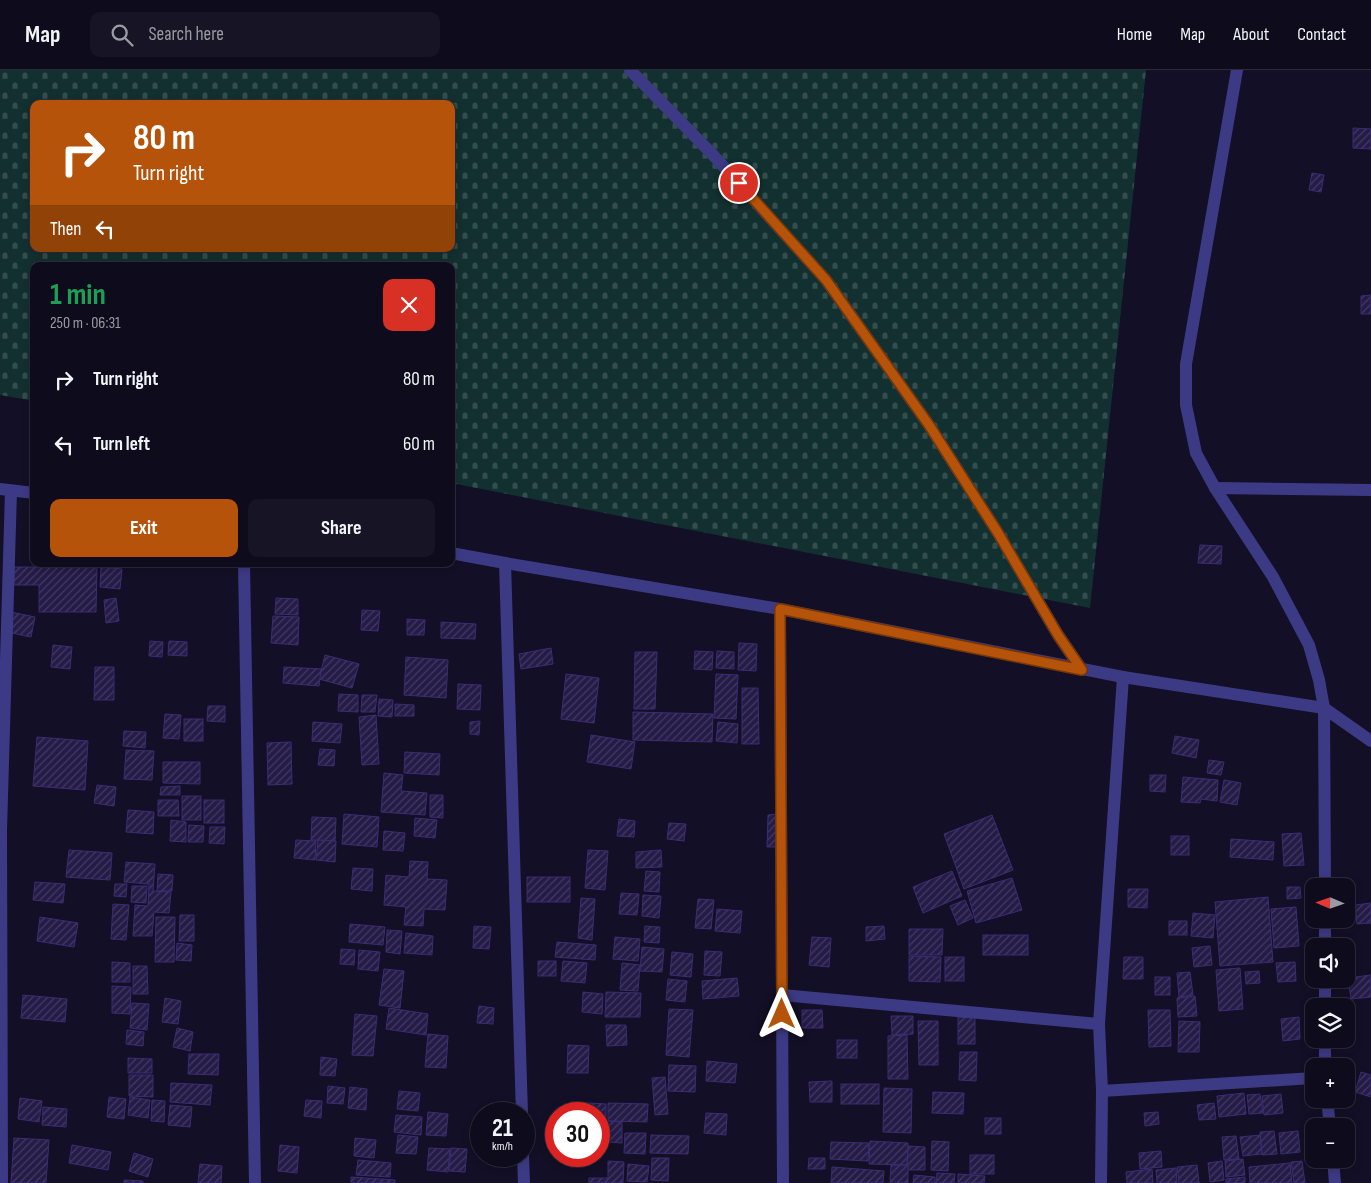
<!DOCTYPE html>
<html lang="en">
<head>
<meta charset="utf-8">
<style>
	:root { --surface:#0e0b1c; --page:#171425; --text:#f1f3f6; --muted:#9b9ba3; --line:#2e2b3b; --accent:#b45309 }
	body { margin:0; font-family:"Sofia Sans Condensed",sans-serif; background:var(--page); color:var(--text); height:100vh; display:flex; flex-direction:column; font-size:19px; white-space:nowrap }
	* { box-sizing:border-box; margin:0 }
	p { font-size:16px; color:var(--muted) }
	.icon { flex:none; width:28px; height:28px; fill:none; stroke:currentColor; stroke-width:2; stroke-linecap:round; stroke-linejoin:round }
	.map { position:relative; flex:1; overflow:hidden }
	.drawer { position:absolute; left:30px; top:192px; width:425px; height:305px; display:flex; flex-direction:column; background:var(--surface); border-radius:10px; box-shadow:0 2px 8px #0003,0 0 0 1px var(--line) }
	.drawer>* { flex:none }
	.guide { position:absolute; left:30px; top:30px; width:425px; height:152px; border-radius:10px; box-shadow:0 2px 8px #0003,0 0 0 1px var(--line); background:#b45309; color:#fff; overflow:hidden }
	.needle { width:32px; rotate:272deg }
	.tools { position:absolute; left:1305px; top:808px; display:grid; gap:10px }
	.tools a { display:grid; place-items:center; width:50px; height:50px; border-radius:10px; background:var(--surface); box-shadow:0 2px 8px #0003,0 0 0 1px var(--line); font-size:25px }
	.speed { position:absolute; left:470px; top:1032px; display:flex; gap:10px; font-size:25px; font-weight:700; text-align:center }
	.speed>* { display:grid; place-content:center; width:65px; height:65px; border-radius:50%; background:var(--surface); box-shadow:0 2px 8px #0003,0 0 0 1px var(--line); line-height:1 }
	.speed small { font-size:12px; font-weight:400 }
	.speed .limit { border:8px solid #d22; background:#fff; color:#111 }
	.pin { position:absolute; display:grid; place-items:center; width:42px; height:42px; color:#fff; margin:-21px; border:2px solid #fff; border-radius:50%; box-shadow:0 1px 5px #0007 }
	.me { position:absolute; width:55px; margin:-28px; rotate:0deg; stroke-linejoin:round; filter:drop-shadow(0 0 4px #0008) }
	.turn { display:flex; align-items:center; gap:18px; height:105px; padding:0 20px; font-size:22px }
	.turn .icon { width:65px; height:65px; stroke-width:2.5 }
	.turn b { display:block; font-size:35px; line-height:42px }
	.then { display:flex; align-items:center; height:48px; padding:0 20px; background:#0003; gap:10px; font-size:19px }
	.round { display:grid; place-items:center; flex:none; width:52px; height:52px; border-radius:10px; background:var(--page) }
	.headline { display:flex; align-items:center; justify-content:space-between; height:85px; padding:0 20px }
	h1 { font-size:30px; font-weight:700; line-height:38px; color:#1e9e55 }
	.action { display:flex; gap:10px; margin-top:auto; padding:10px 20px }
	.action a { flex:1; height:58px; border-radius:10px; background:var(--accent); color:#fff; font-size:20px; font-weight:700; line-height:58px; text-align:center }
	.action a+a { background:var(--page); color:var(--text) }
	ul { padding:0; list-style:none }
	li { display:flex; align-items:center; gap:15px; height:65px; padding:0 20px }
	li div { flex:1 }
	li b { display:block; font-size:19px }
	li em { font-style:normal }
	header { display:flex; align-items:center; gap:30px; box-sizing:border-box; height:70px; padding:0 25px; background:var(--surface); border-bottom:1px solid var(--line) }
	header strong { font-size:24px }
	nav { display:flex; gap:28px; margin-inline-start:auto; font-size:18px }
	.search { width:350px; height:45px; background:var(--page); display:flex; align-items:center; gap:12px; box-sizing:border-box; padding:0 18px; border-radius:10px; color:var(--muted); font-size:19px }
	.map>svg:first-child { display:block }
	.cemetery { fill:url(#cemetery-stones); fill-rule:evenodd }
	.building { fill:url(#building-hatch); stroke:#3b2d73 }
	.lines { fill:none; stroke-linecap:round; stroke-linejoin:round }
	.street { stroke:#3d3a85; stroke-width:12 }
	.route-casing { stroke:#753606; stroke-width:12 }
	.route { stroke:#b45309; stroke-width:9 }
</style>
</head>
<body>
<header>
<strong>Map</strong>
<div class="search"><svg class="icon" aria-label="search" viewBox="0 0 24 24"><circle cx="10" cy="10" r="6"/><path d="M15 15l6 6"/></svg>Search here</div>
<nav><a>Home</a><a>Map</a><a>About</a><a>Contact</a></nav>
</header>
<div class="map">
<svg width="1371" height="1113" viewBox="0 0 1371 1113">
	<defs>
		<pattern id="cemetery-stones" width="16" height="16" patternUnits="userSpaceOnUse" patternTransform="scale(1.25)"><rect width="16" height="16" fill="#12302f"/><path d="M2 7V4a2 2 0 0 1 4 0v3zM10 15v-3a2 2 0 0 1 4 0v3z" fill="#344d4e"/></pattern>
		<pattern id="building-hatch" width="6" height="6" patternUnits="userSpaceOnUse" patternTransform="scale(1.25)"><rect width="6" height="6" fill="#241b47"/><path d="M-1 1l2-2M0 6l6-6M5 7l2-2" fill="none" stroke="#433b63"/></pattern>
	</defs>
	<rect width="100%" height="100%" fill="#130f26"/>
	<path class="cemetery" d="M0,0H1146L1090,538L451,413V196H34V331L0,325ZM34,34H451V179H34Z"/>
	<g class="building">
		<path d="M1353,58L1371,59V79L1353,78Z"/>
		<path d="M1312,103L1324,105L1321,122L1309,120Z"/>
		<path d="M1371,225V244H1361V226Z"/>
		<path d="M1200,475L1222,476L1221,494L1198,493Z"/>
		<path d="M14,497H97L96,542H39V515H14Z"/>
		<path d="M101,497L122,499L120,519L100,517Z"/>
		<path d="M116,528L119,551L106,553L104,530Z"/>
		<path d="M276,528L298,529V545L275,544Z"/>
		<path d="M362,540L380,541L378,561L361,560Z"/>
		<path d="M11,542L35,547L31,567L7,562Z"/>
		<path d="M273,546L299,547L298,575L271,573Z"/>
		<path d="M407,549L425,550L424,565H407Z"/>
		<path d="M441,552L476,554L475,569L441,568Z"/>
		<path d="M150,571L163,572L162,587L149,586Z"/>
		<path d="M169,571L187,572V586L168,585Z"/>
		<path d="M739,573L757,574L756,601L738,600Z"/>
		<path d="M53,575L72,577L70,599L51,597Z"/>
		<path d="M551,578L553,594L521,599L519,584Z"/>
		<path d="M695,581L713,582L712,600L694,599Z"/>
		<path d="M717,581L734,582V599L716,598Z"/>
		<path d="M635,582H657L655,639H634Z"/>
		<path d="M325,585L359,594L352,618L319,609Z"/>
		<path d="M406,587L448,590L446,628L404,625Z"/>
		<path d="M95,597H114V630H94Z"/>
		<path d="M284,597L321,599L319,616L283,613Z"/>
		<path d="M566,604L599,608L594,653L561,649Z"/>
		<path d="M716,604L738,605L736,649L714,648Z"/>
		<path d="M458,614L481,615L480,640L457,639Z"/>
		<path d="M742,618H758L759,674H742Z"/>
		<path d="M339,624L358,625V642L338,641Z"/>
		<path d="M362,625H377L375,642H361Z"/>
		<path d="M379,629L393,630L392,647L378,646Z"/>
		<path d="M395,634L414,635V646H395Z"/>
		<path d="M208,636H225V652L207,651Z"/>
		<path d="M633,642L713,644L712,672L633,670Z"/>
		<path d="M165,644L181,645L179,669L163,668Z"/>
		<path d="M376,645L379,694L362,695L359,647Z"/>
		<rect x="184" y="649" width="19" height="22"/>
		<path d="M480,651L479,665L470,664V652Z"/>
		<path d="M313,652L342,654L340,673L312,671Z"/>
		<path d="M718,652L738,654L737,673L716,671Z"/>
		<path d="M124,661L146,662L145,678L123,676Z"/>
		<path d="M591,665L635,672L631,699L587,692Z"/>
		<path d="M1175,666L1199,670L1196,688L1172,683Z"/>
		<path d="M37,667L88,671L85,720L33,716Z"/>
		<path d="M291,672L292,714L268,715L267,673Z"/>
		<path d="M320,679L335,680L334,696L318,695Z"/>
		<path d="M126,680L154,681L152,710L124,709Z"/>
		<path d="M405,682L440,684L439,705L404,703Z"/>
		<path d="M1209,690L1224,692L1221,705L1207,703Z"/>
		<path d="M163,692H200V714L163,713Z"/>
		<path d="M384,703L403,705L401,721L427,723L425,745L381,742Z"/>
		<path d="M1150,705H1166L1165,722L1150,721Z"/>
		<path d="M1183,707L1218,710L1217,731L1201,729L1200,733L1181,732Z"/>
		<path d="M1224,710L1241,713L1237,735L1220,732Z"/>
		<path d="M97,715L116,717L114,736L94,733Z"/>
		<path d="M180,716V725H160L161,717Z"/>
		<path d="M430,725H443V748L430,747Z"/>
		<rect x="182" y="726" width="19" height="24"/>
		<path d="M158,730H178L179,746H158Z"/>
		<rect x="204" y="730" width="20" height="23"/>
		<path d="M128,740L154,742L153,764L126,762Z"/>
		<path d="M344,744L379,747L377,777L342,774Z"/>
		<path d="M779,744L778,777H767L768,745Z"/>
		<path d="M992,745L1013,800L964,819L944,764Z"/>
		<path d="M312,747L336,748L335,771L311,770Z"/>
		<path d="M415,748L437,750L435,768L414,766Z"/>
		<path d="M619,749L635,751L634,767L617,766Z"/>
		<path d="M171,750L186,752V772L170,771Z"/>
		<path d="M669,753L686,754L684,771L667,769Z"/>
		<path d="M189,755L204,756L203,772H188Z"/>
		<path d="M210,757H225L224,774L209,773Z"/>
		<path d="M384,761L405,763L403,781L383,780Z"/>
		<path d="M1301,763L1304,795L1284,796L1282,764Z"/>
		<rect x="1171" y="766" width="18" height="19"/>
		<path d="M1231,769L1274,772L1273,790L1230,787Z"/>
		<path d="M296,770L316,771L315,790L294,788Z"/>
		<path d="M318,770L336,771L335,792L316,790Z"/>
		<path d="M69,780L112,783L110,810L66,807Z"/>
		<path d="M588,780L608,781L605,820L585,818Z"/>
		<path d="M661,780L662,797L636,798V782Z"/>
		<path d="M410,791L428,792L427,809L447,810L445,840L424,839L423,856L404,855L406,837L384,835L386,805L409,807Z"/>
		<path d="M126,792L155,794L153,821L171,822L169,843L154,842L152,866H133L135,835L148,836L149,814L124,812Z"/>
		<path d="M353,798L373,799L372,821L351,819Z"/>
		<path d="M646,801L660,802L659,822L644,821Z"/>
		<path d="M952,801L962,826L923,843L913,817Z"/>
		<path d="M158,804L173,805L172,821H157Z"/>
		<rect x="527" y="807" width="43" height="25"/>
		<path d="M1012,808L1022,840L976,853L967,821Z"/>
		<path d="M35,812L65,814L63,833L33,830Z"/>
		<path d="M115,814H127L126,827L114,826Z"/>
		<path d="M132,816H147L146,833L131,832Z"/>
		<path d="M1287,817H1300L1301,828L1287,829Z"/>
		<path d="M1128,819H1148L1147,838L1128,837Z"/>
		<path d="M621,823L639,824L637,845L619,844Z"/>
		<path d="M643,825L661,826L659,848L642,846Z"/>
		<path d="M1268,827L1273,892L1220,896L1215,832Z"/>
		<path d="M581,828L595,829L592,870L578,868Z"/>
		<path d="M698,829L714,830L711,859L695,858Z"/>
		<path d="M965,830L973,848L958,855L950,836Z"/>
		<path d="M1371,833V853L1357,854L1355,835Z"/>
		<path d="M113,834L129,835L126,870L111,869Z"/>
		<path d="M1296,837L1299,876L1274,878L1271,839Z"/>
		<path d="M717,839L742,841L740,863L715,861Z"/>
		<path d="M1193,843L1215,845L1213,868L1191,866Z"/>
		<path d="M180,845H194V871H179Z"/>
		<path d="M40,847L78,853L74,877L37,871Z"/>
		<path d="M156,847H175L174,892H155Z"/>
		<rect x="1169" y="851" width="18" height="14"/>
		<path d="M350,854L385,857L383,875L349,872Z"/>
		<path d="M474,856L491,857L489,879L473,878Z"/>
		<path d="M645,856L660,857L659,873L644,872Z"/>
		<path d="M884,856L885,869L866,871V857Z"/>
		<path d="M909,859H943L942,885H909Z"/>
		<path d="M387,860L402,861L400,884L386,882Z"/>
		<path d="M406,863L433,866L432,885L404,883Z"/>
		<rect x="983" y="865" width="45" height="20"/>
		<path d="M615,867L640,869L638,891L613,889Z"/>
		<path d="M812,867L831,868L829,897L809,895Z"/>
		<path d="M557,872L596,875L595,890L555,887Z"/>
		<path d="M177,873L192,875L191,891L176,890Z"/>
		<path d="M1210,876L1212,895L1194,897L1192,878Z"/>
		<path d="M642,877L664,879L662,902L640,901Z"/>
		<path d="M341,879L355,880L354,895L340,894Z"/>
		<path d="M359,880L380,882L378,901L358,899Z"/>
		<path d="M705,881L722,882L720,906L704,905Z"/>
		<path d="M672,882L693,884L691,907L670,905Z"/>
		<path d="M909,886L941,887L940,912L909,911Z"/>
		<rect x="945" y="887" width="19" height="24"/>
		<path d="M1124,887H1143V909H1123Z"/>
		<rect x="538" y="891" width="18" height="15"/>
		<path d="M563,891L587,893L585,913L561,911Z"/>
		<path d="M112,892L130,893V912H112Z"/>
		<path d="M1295,892L1296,911L1278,912L1276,893Z"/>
		<path d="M622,893L640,895L638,921L620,920Z"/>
		<path d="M133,896H147L148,924H133Z"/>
		<path d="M1240,898L1243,939L1219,941L1216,900Z"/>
		<path d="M384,899L404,901L400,938L379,935Z"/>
		<path d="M1259,901L1260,913L1246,914L1245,902Z"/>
		<path d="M1190,902L1193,925L1179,927L1177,903Z"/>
		<path d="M1371,905V927L1351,929L1348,908Z"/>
		<rect x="1155" y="907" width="15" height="18"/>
		<path d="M737,908L739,926L703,929L702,911Z"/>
		<path d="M668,909L687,911L685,932L666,930Z"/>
		<path d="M112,916L131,917L130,944L112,943Z"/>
		<path d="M583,922L603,924L602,944L582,942Z"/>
		<path d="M606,922L641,923L640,947H605Z"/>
		<path d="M23,925L67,929L65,952L21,948Z"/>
		<path d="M1195,926L1197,946L1178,947L1177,928Z"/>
		<path d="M165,928L181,931L178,954L162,952Z"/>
		<path d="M132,933L149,934L147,960L130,958Z"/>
		<path d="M479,936L494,938L493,954L477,953Z"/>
		<path d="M389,938L428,944L426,965L386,959Z"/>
		<path d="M669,939L693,940L689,987L666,985Z"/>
		<path d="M802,940H822L823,958H802Z"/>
		<path d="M1148,940H1170L1171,976L1149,977Z"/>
		<path d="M355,944L377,946L373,986L352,985Z"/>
		<path d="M891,946H913V964L892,965Z"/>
		<rect x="958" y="947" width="17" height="27"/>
		<path d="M1299,947L1300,969L1283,971L1281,949Z"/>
		<path d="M918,951H938V995H919Z"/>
		<path d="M1179,951L1200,952L1199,982H1178Z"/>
		<path d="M606,955H626L627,975L607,976Z"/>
		<path d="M177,958L193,962L190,981L173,977Z"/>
		<path d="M127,960L144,962L143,976L126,974Z"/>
		<path d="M428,964L448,966L446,998L425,997Z"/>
		<path d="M907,965L908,1009H888V966Z"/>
		<rect x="837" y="970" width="20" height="18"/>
		<path d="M568,975L589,976L588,1003H567Z"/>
		<path d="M960,982H977L976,1011L959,1010Z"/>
		<path d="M189,984H219L218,1005L188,1004Z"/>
		<path d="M321,987L337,989L335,1006L320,1005Z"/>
		<path d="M128,988L152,989V1003H128Z"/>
		<path d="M707,991L737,994L735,1013L706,1011Z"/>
		<path d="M669,995L696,996L695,1022L668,1021Z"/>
		<path d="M1361,1002L1371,1005V1027L1355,1022Z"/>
		<path d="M129,1005H153V1027L129,1026Z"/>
		<path d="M665,1007L668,1044L655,1045L652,1008Z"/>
		<path d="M832,1011V1032H810L809,1012Z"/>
		<path d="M171,1013L212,1015L210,1035L170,1032Z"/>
		<rect x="841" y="1014" width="38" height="20"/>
		<path d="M328,1016L345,1018L343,1034L327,1033Z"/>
		<path d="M350,1017L367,1019L366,1040L348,1038Z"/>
		<path d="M884,1018L912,1019L911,1063L883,1062Z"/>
		<path d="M399,1021L420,1023L418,1041L397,1039Z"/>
		<path d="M933,1022L964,1023L963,1044L932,1043Z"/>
		<path d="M1244,1023L1246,1044L1219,1047L1217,1026Z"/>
		<path d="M1260,1024L1263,1043L1249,1044L1247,1025Z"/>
		<path d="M1281,1024L1283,1043L1264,1045L1262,1026Z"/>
		<path d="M109,1027L126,1029L124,1049L107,1047Z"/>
		<path d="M130,1027L150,1030L148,1048L128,1045Z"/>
		<path d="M20,1028L42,1031L39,1052L18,1049Z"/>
		<path d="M152,1030L165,1031L164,1052L151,1051Z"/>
		<path d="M306,1030L322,1031L321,1048L304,1046Z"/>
		<path d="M571,1032L606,1034V1051H599V1044H570Z"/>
		<path d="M608,1033L648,1034L647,1052L608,1051Z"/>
		<path d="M1214,1033L1216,1049L1199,1050L1197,1035Z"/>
		<path d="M170,1035L192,1037L190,1057L168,1055Z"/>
		<path d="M43,1037L67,1039L66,1057L42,1055Z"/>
		<path d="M428,1042L448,1044L446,1066L426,1065Z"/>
		<path d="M1158,1042L1159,1054L1145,1056L1144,1043Z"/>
		<path d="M706,1043L727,1044L726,1065L704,1063Z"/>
		<path d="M396,1045L422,1047L421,1065L394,1062Z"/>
		<rect x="985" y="1048" width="16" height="16"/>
		<path d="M608,1051L622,1052V1073L607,1072Z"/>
		<path d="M599,1052H602L601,1070H599Z"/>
		<path d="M1274,1061L1277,1084L1262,1085L1260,1062Z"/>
		<path d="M1298,1061L1300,1082L1281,1084L1279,1063Z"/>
		<path d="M625,1063H646L645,1084L624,1083Z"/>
		<path d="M398,1065L418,1067L416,1084L396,1083Z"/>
		<path d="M651,1065L689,1066L688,1084L650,1083Z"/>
		<path d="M1260,1065L1262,1084L1243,1086L1240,1067Z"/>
		<path d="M1236,1066L1239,1089L1224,1090L1222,1067Z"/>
		<path d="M14,1068L49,1070L46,1113H11Z"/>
		<path d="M355,1068L376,1070L374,1088L354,1086Z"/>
		<path d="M870,1071L908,1073L907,1095L869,1094Z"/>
		<path d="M932,1071L949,1072L948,1101L931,1100Z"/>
		<path d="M831,1072L869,1073L868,1091L830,1089Z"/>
		<path d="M72,1075L111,1082L108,1100L69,1093Z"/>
		<path d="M280,1075L299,1077L297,1103L278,1101Z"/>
		<path d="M908,1076L925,1077V1100H907Z"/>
		<path d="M429,1078L450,1079L448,1102L427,1100Z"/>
		<path d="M451,1078L467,1079L465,1102L449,1101Z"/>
		<path d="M1161,1081L1162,1097L1140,1099L1139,1083Z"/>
		<path d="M134,1083L153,1089L148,1107L129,1101Z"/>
		<rect x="970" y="1085" width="24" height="19"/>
		<path d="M652,1088H669L668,1111L651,1110Z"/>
		<path d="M809,1088H825V1099H808Z"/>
		<path d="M1243,1089L1245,1105L1226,1107L1225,1091Z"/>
		<path d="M358,1090L391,1093L390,1107L356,1105Z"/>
		<path d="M608,1091L624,1092L623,1113H589V1108H608Z"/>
		<path d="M1222,1091L1224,1110L1210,1112L1208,1093Z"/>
		<path d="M1302,1091L1305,1113H1294L1291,1092Z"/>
		<path d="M1290,1093L1292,1113H1250L1249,1097Z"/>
		<path d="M200,1094L222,1096L221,1113H198Z"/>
		<path d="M628,1094L649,1096L647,1112L627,1111Z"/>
		<path d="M891,1095H908V1113H890Z"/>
		<path d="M1197,1095L1199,1113H1179L1177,1097Z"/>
		<path d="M832,1097L884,1101L883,1113H831Z"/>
		<path d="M1176,1098L1177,1113H1157L1156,1100Z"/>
		<path d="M1152,1099L1153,1113H1127L1126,1102Z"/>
		<path d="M937,1103L955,1104L954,1113H936Z"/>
		<path d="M958,1104L985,1106L984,1113H958Z"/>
		<path d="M914,1105L935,1107V1113H913Z"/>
		<path d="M351,1107L395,1110V1113H351Z"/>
		<path d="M1245,1107V1113H1226V1109Z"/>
		<path d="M124,1110L143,1111V1113H124Z"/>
	</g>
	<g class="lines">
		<g class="street">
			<path d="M630,0L714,86L826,210L929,355L998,463L1058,565L1082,600"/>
			<path d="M1237,0L1186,294V335L1196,383L1215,418L1273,507L1309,575L1319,610L1324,638L1325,816"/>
			<path d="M1215,418L1371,420"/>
			<path d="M0,419L34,423"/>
			<path d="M451,483L505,493L780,539L1123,607L1324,638L1371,671"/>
			<path d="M505,493L522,1044"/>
			<path d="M244,494L255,1113"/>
			<path d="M780,539L783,1113"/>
			<path d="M1325,849V876"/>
			<path d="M1325,909V936"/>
			<path d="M782,925L1099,954"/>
			<path d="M1325,969V996"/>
			<path d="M1102,1021L1314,1008"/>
			<path d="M1327,1029L1330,1056"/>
			<path d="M523,1086L524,1113"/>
			<path d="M1333,1089L1335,1113"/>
			<path d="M2,1113L1,760L11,421"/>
			<path d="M1101,1113L1102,1021L1099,954L1123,607"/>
		</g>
	</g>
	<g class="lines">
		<defs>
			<path id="route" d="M739,113L826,210L929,355L998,463L1058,565L1082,600L780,539L782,944"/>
		</defs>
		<use href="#route" class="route-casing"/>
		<use href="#route" class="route"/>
	</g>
</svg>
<div class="tools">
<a><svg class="needle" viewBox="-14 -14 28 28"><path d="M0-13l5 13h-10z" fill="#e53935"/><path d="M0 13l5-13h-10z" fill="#9b9ba3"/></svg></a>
<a><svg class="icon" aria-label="sound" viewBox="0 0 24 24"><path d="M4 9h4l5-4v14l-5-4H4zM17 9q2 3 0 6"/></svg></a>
<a><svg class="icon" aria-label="layers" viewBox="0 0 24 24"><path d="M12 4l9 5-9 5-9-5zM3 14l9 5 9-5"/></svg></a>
<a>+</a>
<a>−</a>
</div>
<div class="speed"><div>21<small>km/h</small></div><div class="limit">30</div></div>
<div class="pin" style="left:739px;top:113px;background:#d93025"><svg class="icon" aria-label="arrive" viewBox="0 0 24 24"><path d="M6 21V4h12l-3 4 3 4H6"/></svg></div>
<svg class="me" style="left:782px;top:944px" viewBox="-20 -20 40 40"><path d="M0-17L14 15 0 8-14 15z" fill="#b45309" stroke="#fff" stroke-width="4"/></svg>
<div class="guide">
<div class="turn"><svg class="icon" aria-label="right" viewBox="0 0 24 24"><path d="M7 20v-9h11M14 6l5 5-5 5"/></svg><div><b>80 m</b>Turn right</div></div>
<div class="then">Then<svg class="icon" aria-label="left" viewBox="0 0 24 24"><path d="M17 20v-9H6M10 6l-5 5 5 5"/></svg></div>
</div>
<section class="drawer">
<div class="headline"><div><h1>1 min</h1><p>250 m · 06:31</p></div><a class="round" style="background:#d93025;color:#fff"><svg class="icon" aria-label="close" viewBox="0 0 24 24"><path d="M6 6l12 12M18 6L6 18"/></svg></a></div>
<ul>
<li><svg class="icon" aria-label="right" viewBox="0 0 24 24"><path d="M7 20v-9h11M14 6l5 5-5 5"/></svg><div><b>Turn right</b></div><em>80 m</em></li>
<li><svg class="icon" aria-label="left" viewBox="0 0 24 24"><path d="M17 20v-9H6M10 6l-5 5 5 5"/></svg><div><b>Turn left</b></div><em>60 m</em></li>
</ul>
<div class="action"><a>Exit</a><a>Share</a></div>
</section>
</div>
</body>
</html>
